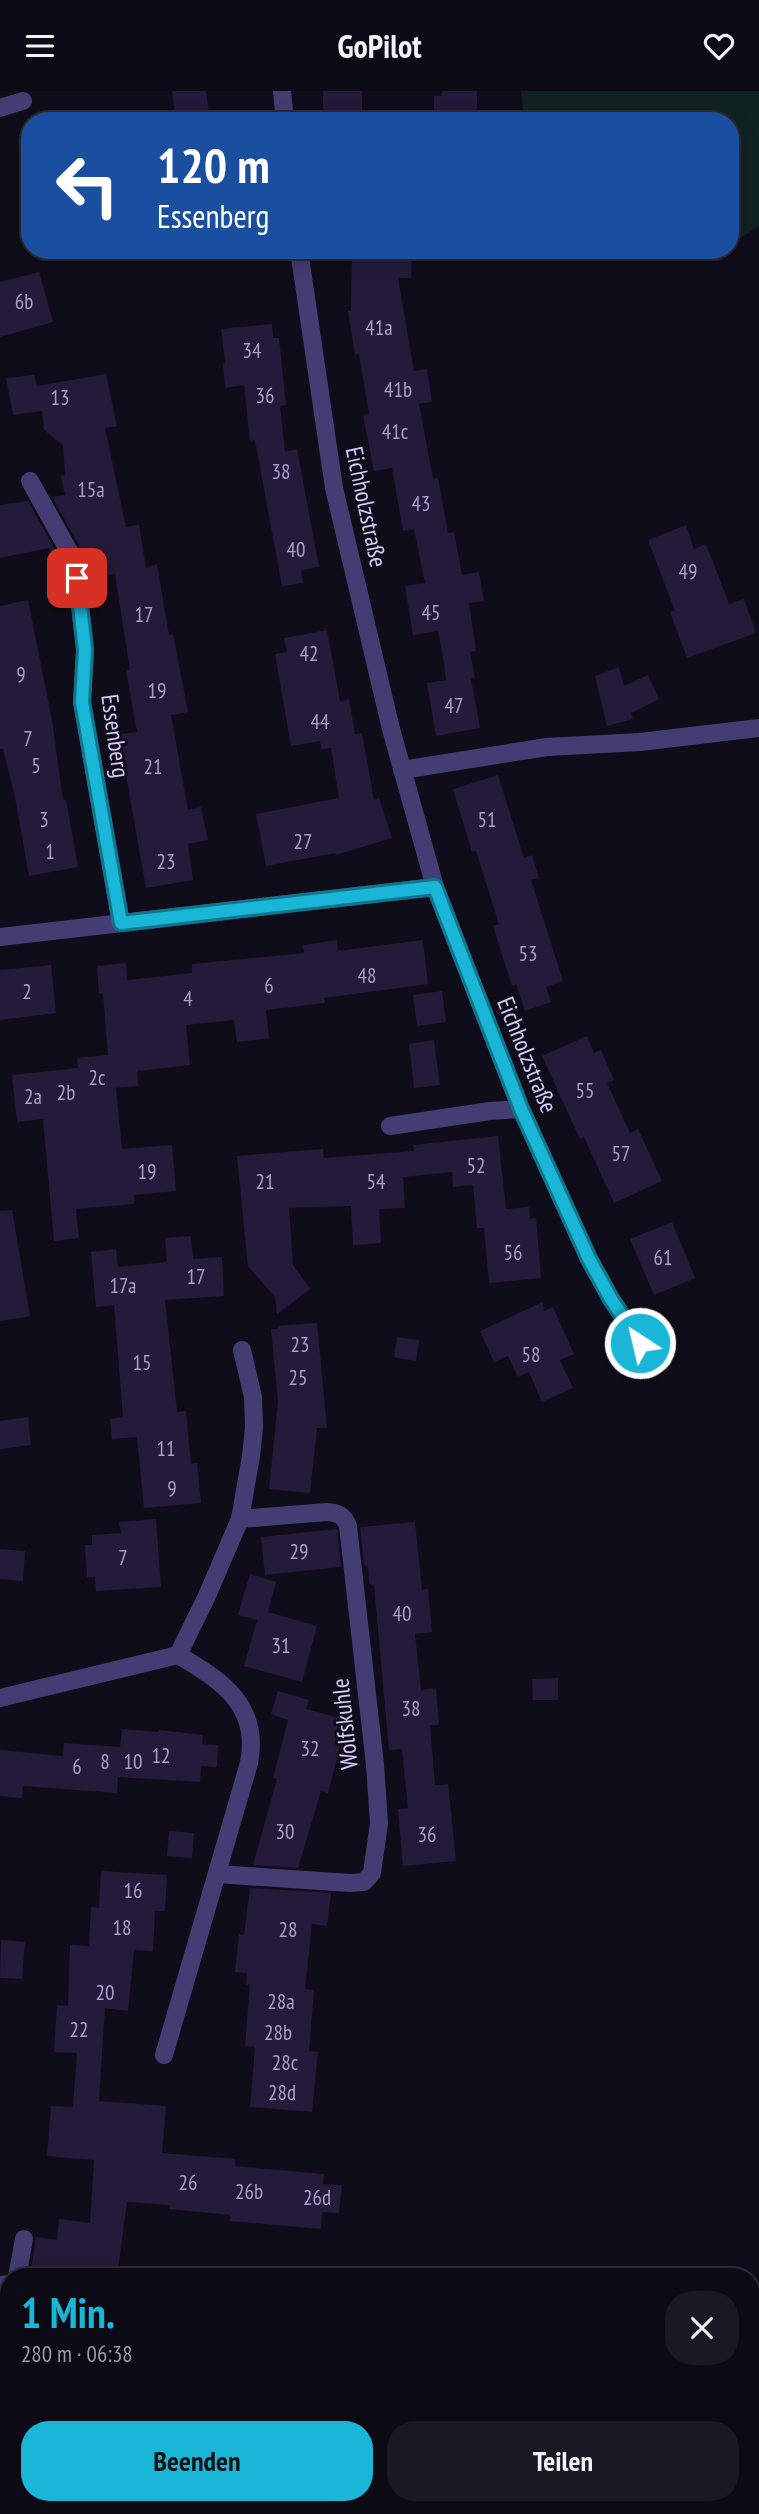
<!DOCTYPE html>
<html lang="de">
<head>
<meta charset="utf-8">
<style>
	:root { --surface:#0c0a14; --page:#1a1822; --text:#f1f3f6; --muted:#9a9aa0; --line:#2c2b34; --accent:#19b6d7 }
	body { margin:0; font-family:"PT Sans Narrow",sans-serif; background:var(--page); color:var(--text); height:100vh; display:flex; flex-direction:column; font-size:26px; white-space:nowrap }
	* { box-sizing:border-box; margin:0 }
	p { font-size:23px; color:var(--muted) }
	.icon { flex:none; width:38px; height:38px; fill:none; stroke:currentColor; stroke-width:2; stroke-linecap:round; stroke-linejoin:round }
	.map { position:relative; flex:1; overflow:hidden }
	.panel { position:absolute; left:0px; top:2177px; width:760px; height:247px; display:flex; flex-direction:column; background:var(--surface); border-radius:28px 28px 0 0; box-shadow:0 4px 18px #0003,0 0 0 2px var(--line) }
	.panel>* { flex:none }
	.banner { position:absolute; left:21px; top:21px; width:718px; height:147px; border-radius:28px; box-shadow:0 4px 18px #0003,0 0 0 2px var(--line); background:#1a4fa0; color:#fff; overflow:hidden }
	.pin { position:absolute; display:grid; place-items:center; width:60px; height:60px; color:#fff; margin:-30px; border-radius:14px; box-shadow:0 4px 10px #0006 }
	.me { position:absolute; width:77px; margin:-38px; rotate:325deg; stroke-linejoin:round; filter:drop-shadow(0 0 5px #0008) }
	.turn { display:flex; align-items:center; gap:24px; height:147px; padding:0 21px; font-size:32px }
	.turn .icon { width:91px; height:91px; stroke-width:2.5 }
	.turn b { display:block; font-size:49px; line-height:60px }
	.round { display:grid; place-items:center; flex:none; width:74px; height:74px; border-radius:28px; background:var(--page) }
	.head { display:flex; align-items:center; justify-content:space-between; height:119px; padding:0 21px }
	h1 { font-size:42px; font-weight:600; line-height:52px; color:var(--accent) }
	.primary-button { display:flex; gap:14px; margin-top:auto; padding:14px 21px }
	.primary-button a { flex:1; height:80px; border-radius:28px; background:var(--accent); color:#111; font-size:28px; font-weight:600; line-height:80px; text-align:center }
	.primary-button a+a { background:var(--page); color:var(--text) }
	header { display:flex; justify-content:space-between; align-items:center; height:91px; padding:0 21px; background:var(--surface); font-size:32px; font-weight:600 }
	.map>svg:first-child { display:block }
	.green { fill:#112223 }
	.building { fill:#231b39 }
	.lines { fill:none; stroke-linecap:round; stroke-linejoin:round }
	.minor { stroke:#433d74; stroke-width:18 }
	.route-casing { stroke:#10768c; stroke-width:18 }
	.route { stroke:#19b6d7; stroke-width:12 }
	.labels { text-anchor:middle; stroke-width:6; stroke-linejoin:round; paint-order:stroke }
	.number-label { font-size:21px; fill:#a8a0c9 }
	.street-label { font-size:24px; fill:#d4ccf9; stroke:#100d1a }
</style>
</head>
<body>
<header><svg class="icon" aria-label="menu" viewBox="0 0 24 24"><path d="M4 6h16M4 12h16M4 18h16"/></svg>GoPilot<svg class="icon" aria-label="heart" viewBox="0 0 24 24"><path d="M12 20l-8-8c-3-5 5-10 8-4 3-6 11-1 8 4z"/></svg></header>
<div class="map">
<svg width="759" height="2423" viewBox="0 0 759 2423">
	<rect width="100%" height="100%" fill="#100d1a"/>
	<g class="green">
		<path d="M521,0H759V135L730,154V30H524Z"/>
		<path d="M537,159H722L717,162L538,161Z"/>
	</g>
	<g class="building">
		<path d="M172,0H206L210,30H176Z"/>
		<rect x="323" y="0" width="39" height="27"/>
		<path d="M442,0H477V30H434V5H442Z"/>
		<path d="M352,159H412L411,187H398L414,280L427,278L432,311L419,313L433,388L438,387L448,442L454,441L462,484L479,481L484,510L469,512L476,560L470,561L475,587L471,588L480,637L436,645L427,592L446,589L443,565L438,540L413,544L405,495L425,492L414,438L403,440L392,377L374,380L363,324L369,323L359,263L355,264L348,220H351Z"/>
		<path d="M39,181L53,231L0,246V191Z"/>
		<path d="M272,233L273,247H279L286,314L280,315L285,361L297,358L319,476L301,479L303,492L282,495L255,349L250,350L244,294L225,297L223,272H225L221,238Z"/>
		<path d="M106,283L117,335L105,337L126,436L139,434L146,477L157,473L169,544L173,543L188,621L171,624L188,719L201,716L208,749L188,753L193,789L146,797L121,656H123L121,643L137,641L126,580L130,579L115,483L90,487L85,465L52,406L65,404L61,385L65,384L63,354L44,339L42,320L13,324L6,287L34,284L37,295Z"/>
		<path d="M28,410L64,475L65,482L56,484L50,457L0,467V414Z"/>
		<path d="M686,434L694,458L706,453L729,513L744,508L756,542L687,567L670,521L675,520L648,449Z"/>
		<path d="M28,509L52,629L63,709H66L78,776L29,785L15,706L3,658H0V515Z"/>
		<path d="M327,539L340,610L349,608L355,643L362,642L374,709L379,707L392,747L336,764L335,762L266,775L256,723L339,707L331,657L321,658L320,650L291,655L275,563L287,561L284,547Z"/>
		<path d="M619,576L624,595L648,584L659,608L631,622L633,628L607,635L595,585Z"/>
		<path d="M498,684L524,767L532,764L539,787L531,789L563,890L546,896L551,911L525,920L516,893L512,895L493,835L499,833L476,760L472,761L453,698Z"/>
		<path d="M337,849L338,860L423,849L428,893L324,907L325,912L266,919L269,947L237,951L234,929L186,934L190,974L137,980L138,995L116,997L122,1058L172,1054L176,1100L134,1104V1113L76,1118L79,1147L54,1150L43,1028L17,1031L12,984L78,977L77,967L108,964L103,902L99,903L97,875L126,872L127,889L192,882V873L304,862L303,854Z"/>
		<path d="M51,874L56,922L0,929V879Z"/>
		<path d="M442,900L446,931L417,935L413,904Z"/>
		<path d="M587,945L594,962L601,959L614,989L607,992L630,1042L638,1038L662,1090L614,1112L584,1046L580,1048L542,965Z"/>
		<path d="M434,949L440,994L414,997L409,953Z"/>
		<path d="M498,1045L506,1118L529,1116L530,1128L536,1127L541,1187L489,1192L484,1137H477L473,1094L453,1096L452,1081L403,1086L405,1117L379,1118L381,1152L353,1154L351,1115L289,1117L293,1174L310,1198L277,1223L275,1206L248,1175L237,1065L323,1058L324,1067L414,1060L413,1054Z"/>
		<path d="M12,1119L30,1225L0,1230V1120Z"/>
		<path d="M672,1131L695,1187L654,1204L630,1148Z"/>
		<path d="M191,1145L193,1168L222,1166L224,1205L165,1209L177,1321L186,1320L191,1373L197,1372L201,1412L144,1417L137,1346L112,1348L110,1328L123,1326L114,1214L96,1216L91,1161L116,1158L118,1176L167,1171L165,1147Z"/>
		<path d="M543,1211L544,1220L553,1216L574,1263L560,1269L573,1297L542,1311L529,1281L518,1286L508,1265L494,1271L480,1240Z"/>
		<path d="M317,1232L327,1337H317L310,1402L269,1398L278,1311L271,1238H278V1235Z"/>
		<path d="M397,1246L419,1249L416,1270L394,1266Z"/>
		<path d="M28,1326L31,1354L0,1358V1330Z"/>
		<path d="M156,1428L161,1496L96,1500L95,1486H87L85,1454H92V1444L121,1442L119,1431Z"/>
		<path d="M415,1431L422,1499L428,1498L432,1541L415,1543L421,1599L436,1597L439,1634H430L435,1694L448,1693L456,1770L403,1775L398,1718L408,1717L402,1658L389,1659L374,1494L369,1493L368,1476L364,1474L360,1436Z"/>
		<path d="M337,1438L341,1476L265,1484L261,1446Z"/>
		<path d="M0,1458L25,1460L23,1490L0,1488Z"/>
		<path d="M250,1483L276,1491L268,1521L317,1535L302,1591L244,1575L257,1529L238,1524Z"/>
		<path d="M558,1587V1609H533L532,1588Z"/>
		<path d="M278,1600L309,1609L306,1618L347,1629L328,1702L321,1700L298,1777L253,1774L277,1688L273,1687L288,1629L271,1623Z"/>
		<path d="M122,1638L159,1641V1639L203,1644L202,1653L218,1654L217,1676L201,1675L200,1691L118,1686L117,1702L23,1695L22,1707L0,1705V1659L63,1665L64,1652L120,1656Z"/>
		<path d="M169,1740L194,1742L192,1767L167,1765Z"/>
		<path d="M101,1780L167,1784L165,1820H155L153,1860L134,1859L128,1920L105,1917L99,2010L166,2015L162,2062L235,2068V2075L324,2083L323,2093L342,2094L339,2122L322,2121L321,2138L230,2130V2124L169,2118L170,2114L127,2111L117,2186H30L36,2146L57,2149L59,2128L90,2132L94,2069L47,2065L51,2015L73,2016L77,1962L54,1961L57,1914L68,1915L70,1854L89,1855L91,1816L99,1817Z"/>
		<path d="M250,1797L331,1802L327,1835L312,1833L305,1898L314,1899L309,1960L318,1961L312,2021L250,2016L255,1956L245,1955L250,1893L246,1894L247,1882L235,1881L239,1843L244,1844Z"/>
		<path d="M1,1849L25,1851L22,1888L0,1887Z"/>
	</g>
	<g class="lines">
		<g class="minor">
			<path d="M282,0L285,30"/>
			<path d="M0,17L23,10"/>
			<path d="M299,159L334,397L391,638L435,796L521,1018L589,1168L611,1208L641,1252"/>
			<path d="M30,390L75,471L85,559L82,611L121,832"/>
			<path d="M402,679L547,656L640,651L759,637"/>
			<path d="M0,846L435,796"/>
			<path d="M390,1035L490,1020L521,1018"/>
			<path d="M178,1564L206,1507L240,1428L251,1365L254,1336L253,1306L242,1259"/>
			<path d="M0,1607L178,1564C222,1590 260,1614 249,1672L164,1964"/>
			<path d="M217,1783L350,1792L364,1791L372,1782L379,1732L375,1674L348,1435C344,1424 338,1422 327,1421L240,1428"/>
			<path d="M17,2186L24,2148"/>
			<path d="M0,2194L9,2193"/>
			<path d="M0,2342L9,2344"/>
			<path d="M751,2407L759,2405"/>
			<path d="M305,2415L337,2423"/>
			<path d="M117,2423L118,2415"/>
			<path d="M679,2423L713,2415"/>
		</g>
	</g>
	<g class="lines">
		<defs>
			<path id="route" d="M77,487L85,559L82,611L121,832L435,796L521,1018L589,1168L611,1208L640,1252"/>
		</defs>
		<use href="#route" class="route-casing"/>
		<use href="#route" class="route"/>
	</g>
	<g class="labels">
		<g class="number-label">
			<text x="24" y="218">6b</text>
			<text x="379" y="244">41a</text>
			<text x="252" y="267">34</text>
			<text x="398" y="306">41b</text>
			<text x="265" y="312">36</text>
			<text x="60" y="314">13</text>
			<text x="395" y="348">41c</text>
			<text x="281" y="388">38</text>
			<text x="91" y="406">15a</text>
			<text x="421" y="420">43</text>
			<text x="296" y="466">40</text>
			<text x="688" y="488">49</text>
			<text x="431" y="529">45</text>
			<text x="144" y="531">17</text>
			<text x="309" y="570">42</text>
			<text x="21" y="591">9</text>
			<text x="157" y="607">19</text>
			<text x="454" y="622">47</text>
			<text x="320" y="638">44</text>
			<text x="28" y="655">7</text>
			<text x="36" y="682">5</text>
			<text x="153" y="683">21</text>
			<text x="44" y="736">3</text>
			<text x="487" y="736">51</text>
			<text x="303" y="758">27</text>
			<text x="50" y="768">1</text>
			<text x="166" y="778">23</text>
			<text x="528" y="870">53</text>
			<text x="367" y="892">48</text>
			<text x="269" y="902">6</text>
			<text x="27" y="908">2</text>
			<text x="188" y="915">4</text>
			<text x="97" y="994">2c</text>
			<text x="585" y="1007">55</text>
			<text x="66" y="1009">2b</text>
			<text x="33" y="1013">2a</text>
			<text x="621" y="1070">57</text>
			<text x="476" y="1082">52</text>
			<text x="147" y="1088">19</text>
			<text x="265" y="1098">21</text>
			<text x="376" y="1098">54</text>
			<text x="513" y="1169">56</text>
			<text x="663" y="1174">61</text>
			<text x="196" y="1193">17</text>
			<text x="123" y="1202">17a</text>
			<text x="300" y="1261">23</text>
			<text x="531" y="1271">58</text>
			<text x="142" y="1279">15</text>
			<text x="298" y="1294">25</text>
			<text x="166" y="1365">11</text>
			<text x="172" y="1405">9</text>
			<text x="299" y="1468">29</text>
			<text x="123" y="1474">7</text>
			<text x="402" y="1530">40</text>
			<text x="281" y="1562">31</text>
			<text x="411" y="1625">38</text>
			<text x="310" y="1665">32</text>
			<text x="161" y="1672">12</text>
			<text x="105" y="1678">8</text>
			<text x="133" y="1678">10</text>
			<text x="77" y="1683">6</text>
			<text x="285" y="1748">30</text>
			<text x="427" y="1751">36</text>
			<text x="133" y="1807">16</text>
			<text x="122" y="1844">18</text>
			<text x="288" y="1846">28</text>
			<text x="105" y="1909">20</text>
			<text x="281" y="1918">28a</text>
			<text x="79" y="1946">22</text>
			<text x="278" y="1949">28b</text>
			<text x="285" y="1979">28c</text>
			<text x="282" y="2009">28d</text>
			<text x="188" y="2099">26</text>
			<text x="249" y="2108">26b</text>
			<text x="317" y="2114">26d</text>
		</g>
		<g class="street-label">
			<text transform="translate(366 416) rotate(78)" y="8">Eichholzstraße</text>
			<text transform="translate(115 645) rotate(82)" y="8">Essenberg</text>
			<text transform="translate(527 964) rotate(68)" y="8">Eichholzstraße</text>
			<text transform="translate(345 1633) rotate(-96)" y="8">Wolfskuhle</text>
		</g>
	</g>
</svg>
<div class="pin" style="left:77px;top:487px;background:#d93025"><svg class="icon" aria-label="arrive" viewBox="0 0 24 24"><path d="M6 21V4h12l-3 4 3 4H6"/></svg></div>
<svg class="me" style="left:640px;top:1252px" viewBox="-20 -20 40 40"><circle r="17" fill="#19b6d7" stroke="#fff" stroke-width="3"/><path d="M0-11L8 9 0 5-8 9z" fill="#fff"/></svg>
<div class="banner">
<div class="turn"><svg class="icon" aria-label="left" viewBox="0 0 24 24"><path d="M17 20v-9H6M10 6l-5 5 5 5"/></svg><div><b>120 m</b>Essenberg</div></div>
</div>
<section class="panel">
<div class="head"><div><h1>1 Min.</h1><p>280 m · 06:38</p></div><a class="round"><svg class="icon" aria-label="close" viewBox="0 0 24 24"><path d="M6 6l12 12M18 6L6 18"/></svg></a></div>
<div class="primary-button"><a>Beenden</a><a>Teilen</a></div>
</section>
</div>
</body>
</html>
